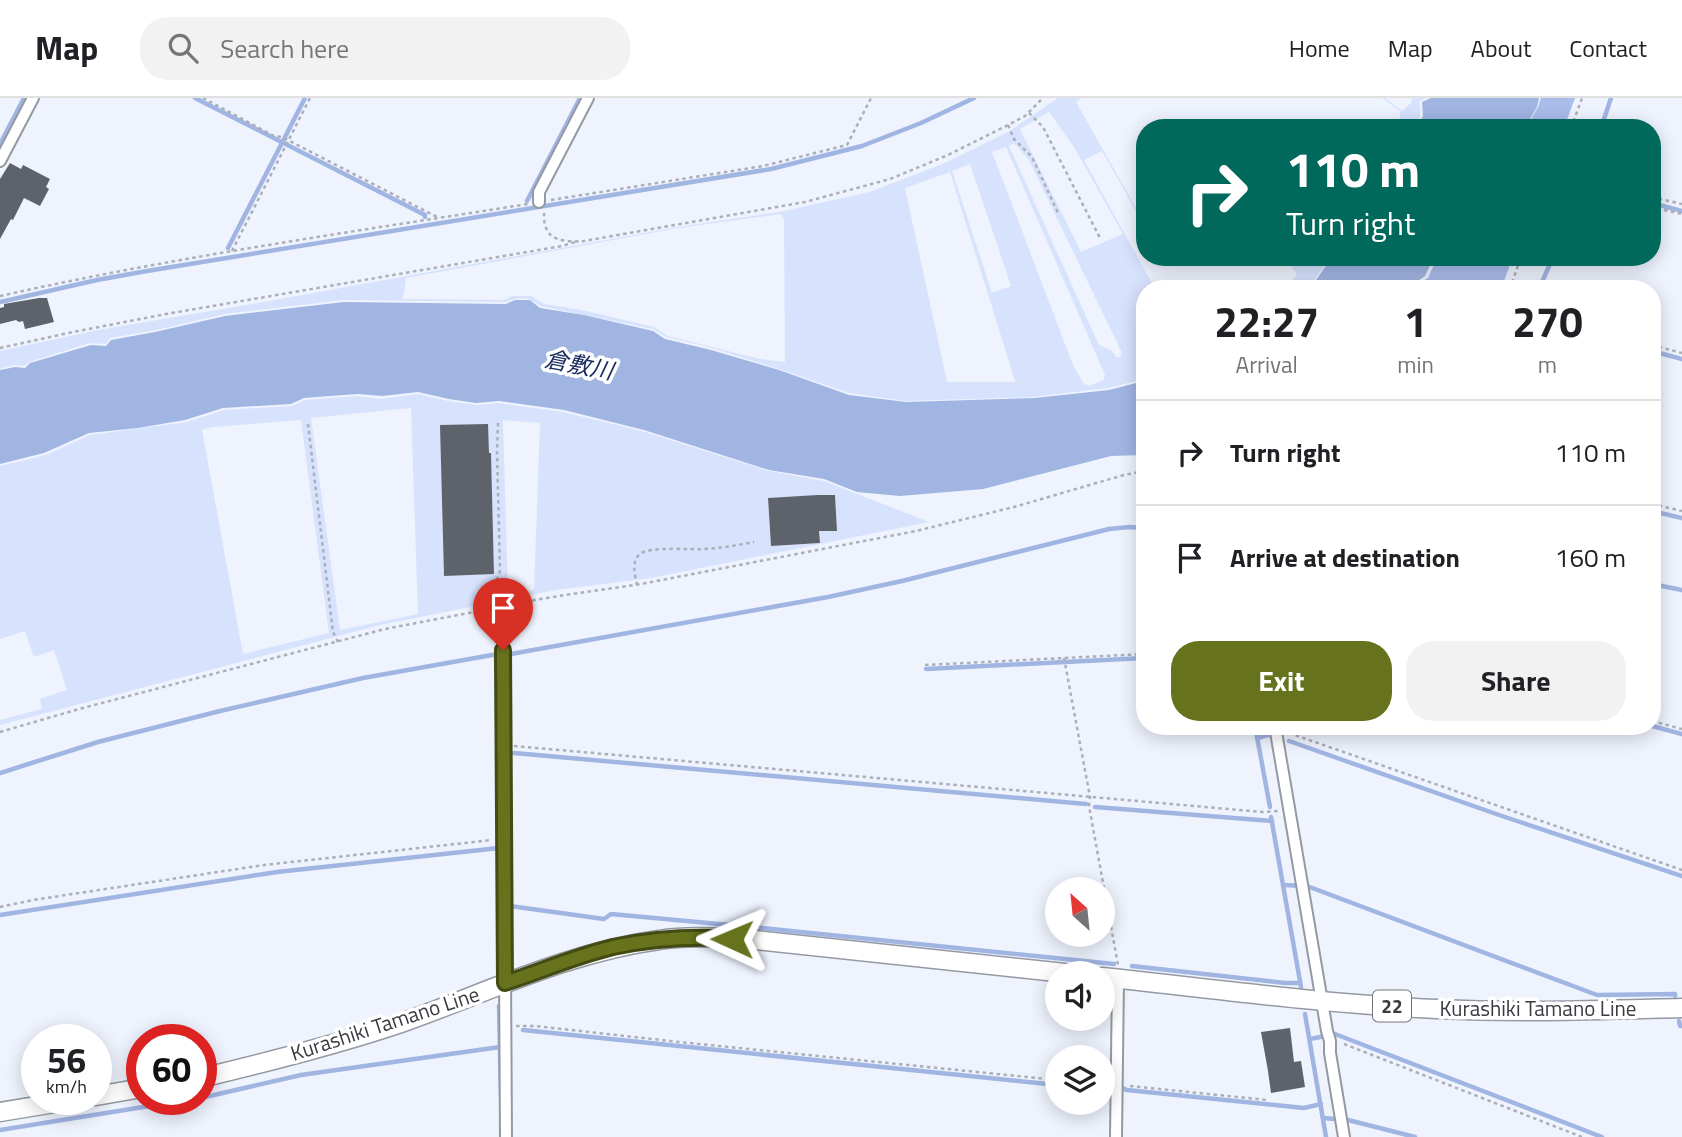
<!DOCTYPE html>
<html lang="en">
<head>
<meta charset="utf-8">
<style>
	:root { --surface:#fff; --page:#f2f2f2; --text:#202124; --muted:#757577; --line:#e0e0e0; --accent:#67721c }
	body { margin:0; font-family:"Titillium Web","Noto Sans JP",sans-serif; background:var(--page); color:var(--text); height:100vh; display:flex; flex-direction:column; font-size:26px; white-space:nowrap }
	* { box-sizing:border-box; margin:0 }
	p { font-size:23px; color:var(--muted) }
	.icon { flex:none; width:38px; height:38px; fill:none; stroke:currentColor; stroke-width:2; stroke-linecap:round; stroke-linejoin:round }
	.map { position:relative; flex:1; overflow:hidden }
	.drawer { position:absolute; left:1136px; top:182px; width:525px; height:455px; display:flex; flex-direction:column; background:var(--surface); border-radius:28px; box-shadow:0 4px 18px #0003 }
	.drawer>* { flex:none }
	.guide { position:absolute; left:1136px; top:21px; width:525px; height:147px; border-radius:28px; box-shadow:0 4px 18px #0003; background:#00695c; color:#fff; overflow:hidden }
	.needle { width:46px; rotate:333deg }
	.buttons { position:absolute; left:1045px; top:779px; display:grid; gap:14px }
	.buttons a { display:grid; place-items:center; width:70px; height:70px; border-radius:50%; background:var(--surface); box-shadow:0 4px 18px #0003; font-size:35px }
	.speed { position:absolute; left:21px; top:926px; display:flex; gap:14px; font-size:35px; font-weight:700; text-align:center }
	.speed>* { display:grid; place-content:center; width:91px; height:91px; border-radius:50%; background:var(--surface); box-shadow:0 4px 18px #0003; line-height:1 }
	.speed small { font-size:18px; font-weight:400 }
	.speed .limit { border:10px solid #d22; background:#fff; color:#111 }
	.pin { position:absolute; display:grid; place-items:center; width:60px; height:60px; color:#fff; margin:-72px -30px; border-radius:50% 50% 50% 0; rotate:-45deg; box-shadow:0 0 7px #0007 }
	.pin .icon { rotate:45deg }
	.me { position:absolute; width:77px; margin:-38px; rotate:271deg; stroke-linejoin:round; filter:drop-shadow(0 0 5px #0008) }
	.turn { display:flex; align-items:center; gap:24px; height:147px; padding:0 35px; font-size:32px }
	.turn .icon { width:91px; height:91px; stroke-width:2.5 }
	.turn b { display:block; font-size:49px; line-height:60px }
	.eta { display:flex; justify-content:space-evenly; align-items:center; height:119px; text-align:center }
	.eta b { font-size:42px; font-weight:700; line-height:49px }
	.primary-button { display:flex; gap:14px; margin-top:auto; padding:14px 35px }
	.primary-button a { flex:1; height:80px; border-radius:28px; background:var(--accent); color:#fff; font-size:28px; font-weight:700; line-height:80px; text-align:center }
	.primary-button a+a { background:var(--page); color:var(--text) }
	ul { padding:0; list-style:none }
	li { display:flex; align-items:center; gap:21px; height:105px; padding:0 35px; border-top:2px solid var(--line) }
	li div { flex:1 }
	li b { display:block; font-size:26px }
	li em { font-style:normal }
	header { display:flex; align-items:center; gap:42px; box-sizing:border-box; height:98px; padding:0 35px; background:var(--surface); border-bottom:2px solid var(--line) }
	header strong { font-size:33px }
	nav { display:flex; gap:38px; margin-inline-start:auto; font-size:24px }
	.search { width:490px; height:63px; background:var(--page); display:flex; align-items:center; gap:18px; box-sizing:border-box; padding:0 24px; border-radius:28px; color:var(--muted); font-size:26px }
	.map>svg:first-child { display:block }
	.green { fill:#d7e2fd; fill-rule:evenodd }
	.forest { fill:#a9bcea }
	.water { fill:#a1b5e3 }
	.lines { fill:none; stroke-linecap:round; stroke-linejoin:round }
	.stream { stroke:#a1b5e3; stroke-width:4.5 }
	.building { fill:#5e626b }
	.street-casing { stroke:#9499a3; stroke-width:14 }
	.primary-casing { stroke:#9499a3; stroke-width:21 }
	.path { stroke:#abafb8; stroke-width:2.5; stroke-dasharray:3.5 3.5; stroke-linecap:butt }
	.street { stroke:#fff; stroke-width:10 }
	.primary { stroke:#fff; stroke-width:18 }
	.route-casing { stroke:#434a12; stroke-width:18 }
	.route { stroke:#67721c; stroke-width:12 }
	.labels { text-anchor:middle; stroke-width:7; stroke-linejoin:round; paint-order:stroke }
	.shield { fill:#fff; stroke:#747679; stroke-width:2 }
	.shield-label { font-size:19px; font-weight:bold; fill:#393b40 }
	.street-label { font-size:21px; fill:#393b40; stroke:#fff }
	.water-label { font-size:23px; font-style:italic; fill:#192b61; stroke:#fff }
</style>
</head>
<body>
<header>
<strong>Map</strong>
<div class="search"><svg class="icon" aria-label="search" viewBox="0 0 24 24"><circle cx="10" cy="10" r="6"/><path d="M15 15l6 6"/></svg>Search here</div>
<nav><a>Home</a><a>Map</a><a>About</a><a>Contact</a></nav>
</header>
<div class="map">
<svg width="1682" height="1039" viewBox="0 0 1682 1039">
	<rect width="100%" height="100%" fill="#eef3fe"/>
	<g class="green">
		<path d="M1058,0H1082L1076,4L1144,124V127L1102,53L1084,62L1155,191H1144V281L1108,290L1033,299L906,303L849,295L779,271L712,250L666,239L653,231L541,208C529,199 519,198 506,204L344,202L225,216L156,232L110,240L106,246L90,245L29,264L24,268L14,267L0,271V253L98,232L252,206L678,129L779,114L870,94L947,64L1008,34ZM1049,14L1074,49L1123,136L1081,154L1020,31ZM1014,45L1029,62L1122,255L1120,259H1116L1111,252L1099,247L1009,48ZM1006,49L1105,277L1104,282L1089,288L1084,286L1073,267L992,54ZM970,66L1011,188L992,195L952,73ZM950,74L1015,283V284H947L905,90ZM781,116L784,121L785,264L760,261L668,238L654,229L582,212L544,206L531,198H512L504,202L403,201L406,180L678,130Z"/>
		<path d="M1382,0H1385L1402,13L1411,5L1412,0H1426L1420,3V18L1413,30H1392L1400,19V13Z"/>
		<path d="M1284,159H1287L1292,165L1300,159H1330L1308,191H1280L1293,182L1297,176Z"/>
		<path d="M418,296L448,303L477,307L498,305L563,314L642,333L769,373L824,383L929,424L651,480L556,492L380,527L0,627V622L42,611L40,601L67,592L54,552L34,559L25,533L0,541V368L46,357L90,337L187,324L224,312L292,308L305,302L358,298L381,301ZM411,310L418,516L340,532L311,320ZM301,322L329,535L243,556L202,332L213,329ZM503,322L540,325L534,492L508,497ZM491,355L494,476L444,477L441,357ZM817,397L820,445L771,448L768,400ZM820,398H835L837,433H822Z"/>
	</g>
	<g class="forest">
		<path d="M1541,0H1575L1564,30H1526L1538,9Z"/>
		<path d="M1441,159H1513L1501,191H1411L1428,180L1436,162Z"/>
	</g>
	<g class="water">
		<path d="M1431,0H1539L1537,9L1525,30H1416L1423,18L1422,4Z"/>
		<path d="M1332,159H1434L1425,178L1406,191H1310Z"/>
		<path d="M515,202H530L540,210L584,217L653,233L665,241L711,252L779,272L849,297L906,304L1035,300L1109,292L1144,283V357L1111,358L983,391L900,398L857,394L824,381L769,372L644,332L564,312L499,303L476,305L449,301L418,294L382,298L358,296L330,298L304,300L291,306L223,310L185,322L138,330L89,335L44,355L0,366V272L15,269L25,270L30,265L91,247L106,248L111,242L155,234L225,218L344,204L506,206Z"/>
	</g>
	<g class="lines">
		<g class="stream">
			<path d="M195,0L425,117V119"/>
			<path d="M1601,30L1611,0"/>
			<path d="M0,46L24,0"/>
			<path d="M527,103L580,0"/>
			<path d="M1652,105L1682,113"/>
			<path d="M228,150L305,0"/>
			<path d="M1539,191L1553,159"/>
			<path d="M0,204L97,182L147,173L771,71L862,48L921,25L974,0"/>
			<path d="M1652,253L1682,261"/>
			<path d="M1652,413L1682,420"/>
			<path d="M1652,486L1682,492"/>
			<path d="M496,557L499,731"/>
			<path d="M926,571L1144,560"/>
			<path d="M1255,628L1270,709"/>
			<path d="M1652,628L1682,636"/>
			<path d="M1257,640L1269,637"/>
			<path d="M1289,643L1499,717L1682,778"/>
			<path d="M514,655L1086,706"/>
			<path d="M0,675L98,644L220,613L363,580L492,557L511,556L828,499L902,483L1109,431L1130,429L1144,430"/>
			<path d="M1095,709L1272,723"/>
			<path d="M1271,719L1301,889"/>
			<path d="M1283,787L1307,788L1597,897L1675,896V898"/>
			<path d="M510,808L604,821L611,816L762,830L1114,866"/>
			<path d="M0,817L277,774L499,750"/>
			<path d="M1132,868L1285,885H1300"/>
			<path d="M499,908L501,998"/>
			<path d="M1305,916L1326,1039"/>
			<path d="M1679,923L1680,928H1682"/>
			<path d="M523,932L1057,987"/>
			<path d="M1310,941L1335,936L1602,1039"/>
			<path d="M1102,991C1111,990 1118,987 1127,992L1304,1010L1321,1006"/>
			<path d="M201,1000L301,977L500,949"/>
			<path d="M1323,1020L1348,1022L1415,1039"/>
			<path d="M0,1032L193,1001"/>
		</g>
	</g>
	<g class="building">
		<path d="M10,65L21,71L23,67L50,81L46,89L49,91L40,108L24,100L13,122L11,121L0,141V81Z"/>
		<path d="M39,200H47L54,224L25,231L23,223L19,224L16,222L0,226V210L4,209V206Z"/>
		<path d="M488,326L489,355H491L494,476L444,478L440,327Z"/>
		<path d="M817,397H835L837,433H819L820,445L771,448L768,400Z"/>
		<path d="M1290,930L1294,964L1301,963L1305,989L1271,995L1268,973L1261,934Z"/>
	</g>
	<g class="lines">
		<defs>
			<g id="street">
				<path d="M0,63L33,0"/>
				<path d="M539,104V94L588,0"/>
				<path d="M503,552L506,1039"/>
				<path d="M1275,628L1327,933L1330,943V955L1344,1039"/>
				<path d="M1116,1039L1118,881"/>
			</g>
			<g id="primary">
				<path d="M1102,879C1214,891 1325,906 1437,911C1519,915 1600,912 1682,910"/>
				<path d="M201,980C268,964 336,947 401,925C486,895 569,854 659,842C690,837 723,840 755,842L1065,875"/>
				<path d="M96,998L142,990"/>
				<path d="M0,1014L79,1001"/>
			</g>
		</defs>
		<use href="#street" class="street-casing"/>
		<use href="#primary" class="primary-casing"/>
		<g class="path">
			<path d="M203,0L274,38L282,39L437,119"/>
			<path d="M1029,15L1043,29L1101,142"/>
			<path d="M1008,27L1014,41L1032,59L1059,117"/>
			<path d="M1571,30L1582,0"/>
			<path d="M1652,99L1682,106"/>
			<path d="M551,102L763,68L847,47L871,0"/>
			<path d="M1664,112L1682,116"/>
			<path d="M544,115C544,120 544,127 547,132C552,144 573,144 584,143L805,104L890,81L948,57L1008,27L1025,18L1043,0"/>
			<path d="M232,153L310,0"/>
			<path d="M1510,191L1521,159"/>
			<path d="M0,198C174,159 351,134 528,106"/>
			<path d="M1652,247L1682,255"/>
			<path d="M0,250L73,234L166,216L562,148L575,144"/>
			<path d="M498,325L497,353L500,472C497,493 476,483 483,513L519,506"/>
			<path d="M308,326L333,534L338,544"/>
			<path d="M1652,406L1682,413"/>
			<path d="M637,487C635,477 631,463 640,456C650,448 691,452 705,451C722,450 738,447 754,444"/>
			<path d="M502,519L522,505L529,503L565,497L641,486L916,433L1014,409L1124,377L1144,373"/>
			<path d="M1064,560L1090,699L1089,708L1118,867"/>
			<path d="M925,567L1144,556"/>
			<path d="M1652,623L1682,631"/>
			<path d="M0,634L79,611L385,531L479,513L487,514L502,519L503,540"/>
			<path d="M1289,635L1682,772"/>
			<path d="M514,648L1262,714L1278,713"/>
			<path d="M0,809L33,802L264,767L492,742"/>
			<path d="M516,928H535L679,944L1057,982"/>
			<path d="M1344,946L1582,1039"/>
			<path d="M1130,988L1267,1002"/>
		</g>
		<use href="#street" class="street"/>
		<use href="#primary" class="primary"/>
	</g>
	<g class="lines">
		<defs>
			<path id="route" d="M503,552L505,885C541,873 576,858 613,849C652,841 692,838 732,841"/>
		</defs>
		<use href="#route" class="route-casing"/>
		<use href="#route" class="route"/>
	</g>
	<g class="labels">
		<rect class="shield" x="1373" y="892.5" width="38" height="31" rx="5"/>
		<g class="shield-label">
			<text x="1392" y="915">22</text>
		</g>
		<g class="street-label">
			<text x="1538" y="918">Kurashiki Tamano Line</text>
			<text transform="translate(385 926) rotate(-18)" y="7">Kurashiki Tamano Line</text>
		</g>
		<g class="water-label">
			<text transform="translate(579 267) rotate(11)" y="8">倉敷川</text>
		</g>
	</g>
</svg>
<div class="buttons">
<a><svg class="needle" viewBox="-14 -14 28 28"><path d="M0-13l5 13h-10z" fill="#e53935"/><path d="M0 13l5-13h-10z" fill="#757577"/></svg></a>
<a><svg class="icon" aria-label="sound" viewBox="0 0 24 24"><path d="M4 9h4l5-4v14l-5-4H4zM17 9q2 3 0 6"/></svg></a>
<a><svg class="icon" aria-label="layers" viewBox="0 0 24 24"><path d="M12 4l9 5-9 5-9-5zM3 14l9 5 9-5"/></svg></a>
</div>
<div class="speed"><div>56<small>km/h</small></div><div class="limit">60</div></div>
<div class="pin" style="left:503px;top:552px;background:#d93025"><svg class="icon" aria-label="arrive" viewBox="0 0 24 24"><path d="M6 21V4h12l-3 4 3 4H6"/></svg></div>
<svg class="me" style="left:732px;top:841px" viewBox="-20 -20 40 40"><path d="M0-17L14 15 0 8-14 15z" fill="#67721c" stroke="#fff" stroke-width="4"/></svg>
<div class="guide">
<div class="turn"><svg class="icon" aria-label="right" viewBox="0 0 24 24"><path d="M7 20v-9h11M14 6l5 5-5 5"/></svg><div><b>110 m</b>Turn right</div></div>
</div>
<section class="drawer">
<div class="eta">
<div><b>22:27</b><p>Arrival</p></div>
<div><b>1</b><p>min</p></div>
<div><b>270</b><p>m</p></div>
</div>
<ul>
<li><svg class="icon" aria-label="right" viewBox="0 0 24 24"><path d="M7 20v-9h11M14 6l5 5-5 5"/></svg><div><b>Turn right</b></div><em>110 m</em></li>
<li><svg class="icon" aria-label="arrive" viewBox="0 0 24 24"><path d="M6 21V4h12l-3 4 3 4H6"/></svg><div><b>Arrive at destination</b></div><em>160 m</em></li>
</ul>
<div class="primary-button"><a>Exit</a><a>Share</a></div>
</section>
</div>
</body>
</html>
